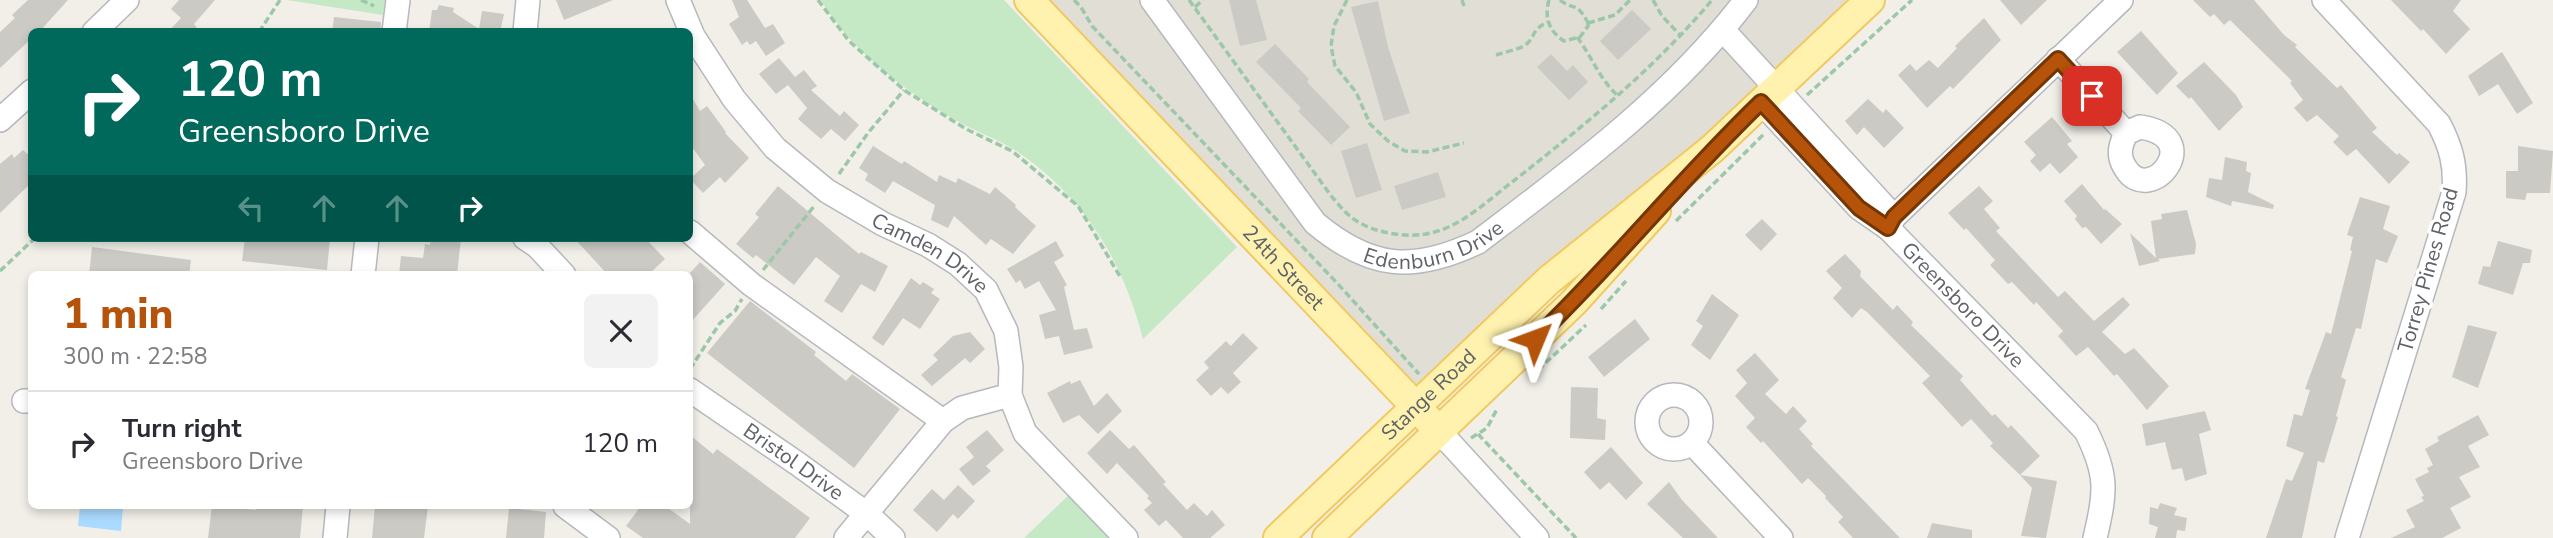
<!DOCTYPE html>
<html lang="en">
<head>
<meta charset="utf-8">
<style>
	:root { --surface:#fff; --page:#f2f2f3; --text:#2b2b33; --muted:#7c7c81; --line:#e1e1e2; --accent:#b45309 }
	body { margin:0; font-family:"Nunito Sans",sans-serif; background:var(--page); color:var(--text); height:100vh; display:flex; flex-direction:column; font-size:26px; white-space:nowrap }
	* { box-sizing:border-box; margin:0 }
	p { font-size:23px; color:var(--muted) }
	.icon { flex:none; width:38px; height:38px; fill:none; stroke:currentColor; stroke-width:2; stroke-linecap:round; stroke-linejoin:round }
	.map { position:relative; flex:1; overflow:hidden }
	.sheet { position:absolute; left:28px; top:271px; width:665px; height:238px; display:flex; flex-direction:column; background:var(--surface); border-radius:10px; box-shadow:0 4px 10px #0003 }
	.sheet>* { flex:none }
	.hud { position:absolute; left:28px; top:28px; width:665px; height:214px; border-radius:10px; box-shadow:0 4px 10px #0003; background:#00695c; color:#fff; overflow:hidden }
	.pin { position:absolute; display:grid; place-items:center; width:60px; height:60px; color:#fff; margin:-30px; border-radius:14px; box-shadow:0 4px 10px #0006 }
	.me { position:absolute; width:77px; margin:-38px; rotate:46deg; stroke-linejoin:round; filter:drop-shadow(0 0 5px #0008) }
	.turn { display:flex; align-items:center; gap:24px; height:147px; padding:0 35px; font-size:32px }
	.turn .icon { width:91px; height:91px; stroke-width:2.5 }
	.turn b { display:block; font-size:49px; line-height:60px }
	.lanes { display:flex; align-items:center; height:66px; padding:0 35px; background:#0003; justify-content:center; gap:35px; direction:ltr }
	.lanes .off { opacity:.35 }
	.round { display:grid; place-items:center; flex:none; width:74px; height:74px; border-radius:10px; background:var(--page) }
	.summary { display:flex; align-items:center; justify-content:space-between; height:119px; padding:0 35px }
	h1 { font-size:42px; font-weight:800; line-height:52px; color:var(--accent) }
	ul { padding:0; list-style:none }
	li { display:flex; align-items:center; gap:21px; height:105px; padding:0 35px; border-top:2px solid var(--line) }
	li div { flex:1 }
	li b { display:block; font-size:26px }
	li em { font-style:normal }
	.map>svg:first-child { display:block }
	.education { fill:#e1ded6 }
	.green { fill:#c5e8c5 }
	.water { fill:#aadaff }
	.building { fill:#cccac5 }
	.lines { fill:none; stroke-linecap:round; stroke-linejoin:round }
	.minor-casing { stroke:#b5b8bc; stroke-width:26 }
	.major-casing { stroke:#f2c960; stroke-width:32 }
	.path { stroke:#9cc7a9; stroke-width:3.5; stroke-dasharray:7 3.5; stroke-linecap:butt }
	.minor { stroke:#fff; stroke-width:23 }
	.major { stroke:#fff2af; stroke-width:28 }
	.route-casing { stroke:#753606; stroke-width:18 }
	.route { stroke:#b45309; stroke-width:12 }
	.labels { text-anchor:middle; stroke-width:7; stroke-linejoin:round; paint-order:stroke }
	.street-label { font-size:21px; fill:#5f6368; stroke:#fff }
</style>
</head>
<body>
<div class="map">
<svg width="2553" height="538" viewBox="0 0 2553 538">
	<rect width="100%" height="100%" fill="#f1efe8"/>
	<path class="education" d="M1029,0H1870L1416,407Z"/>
	<g class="green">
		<path d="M287,0H385L383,15Z"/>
		<path d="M821,0H1004L1237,247L1143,339C1123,261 1085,198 1018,152C1000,140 979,133 961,123C908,94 852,52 821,0Z"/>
		<path d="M1070,494L1112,538H1024Z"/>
	</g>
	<path class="water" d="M80,506H123L121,531L78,526Z"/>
	<g class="building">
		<path d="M28,0H68L39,32H32V38L0,68V32L15,18L12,15Z"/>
		<path d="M179,0H215L194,24L200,32H168L181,18L171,9Z"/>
		<path d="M556,0H613L564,20Z"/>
		<path d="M732,0H747L765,28L773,24L785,43L766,56L756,41L750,45L747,41L742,45L729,24L739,17Z"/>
		<path d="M1229,0H1256L1267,40L1240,46Z"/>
		<path d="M2000,0H2047L2021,25Z"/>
		<path d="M2193,0H2254L2284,35L2297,45L2295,47L2337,88L2341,85L2377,128L2372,132L2397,155L2399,153L2410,162L2389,184L2356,149L2347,156L2333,142L2339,136L2317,115L2307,122L2294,108L2303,100L2290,83L2292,81L2230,20L2224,25L2214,14L2210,17Z"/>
		<path d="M2391,0H2461L2453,11L2470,29L2446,54L2423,29L2421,31Z"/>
		<path d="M1378,1L1388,47L1410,113L1384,121L1351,7Z"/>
		<path d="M439,5L454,8L453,12L479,29L482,11L504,14L500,32H429L432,10H437Z"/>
		<path d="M1632,10L1651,29L1618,60L1600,41Z"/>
		<path d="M334,17L381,22L380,32H332Z"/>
		<path d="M1984,18L2001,40L1953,89L1950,86L1927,108L1898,75L1910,64L1916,71L1929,60L1938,68L1957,48L1955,46Z"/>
		<path d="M2141,31L2178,73L2157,95L2117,52Z"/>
		<path d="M1275,44L1309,79L1307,82L1350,127L1331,145L1298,111L1301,108L1256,62Z"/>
		<path d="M2502,52L2533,103L2517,114L2498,84L2479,96L2468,76Z"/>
		<path d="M1551,54L1567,71L1573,65L1588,82L1569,100L1537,67Z"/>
		<path d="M779,58L795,77L804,70L817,86L811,90L840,116L844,111L859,125L845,141L831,129L821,139L798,119L807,108L788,85L776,94L759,74Z"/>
		<path d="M2204,62L2236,95L2243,107L2219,131L2191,97L2189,99L2176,86Z"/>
		<path d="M690,94L700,111L707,106L726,132L725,133L749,158L725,183L720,177L703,193L690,179L705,165L690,144Z"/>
		<path d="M1868,99L1883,113L1886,109L1904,128L1884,148L1864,127L1857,135L1845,121Z"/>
		<path d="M2052,117L2072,141L2067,144L2078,157L2060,174L2050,163L2040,172L2030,161L2036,155L2024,142Z"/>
		<path d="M1367,143L1382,190L1356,198L1341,151Z"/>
		<path d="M873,146L902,164L904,161L937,182L939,175L956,183L958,178L990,194L995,187L1016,205L1015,207L1036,226L1013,254L991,239L986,245L954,216L948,228L931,220L935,205L893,181L885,193L865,180L868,174L859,168Z"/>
		<path d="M2518,146L2553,151L2550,193H2527L2525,200L2506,198V171H2518Z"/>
		<path d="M23,150L32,158V182L0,213V164L12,154L14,158Z"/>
		<path d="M2225,157L2247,162L2246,171L2251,173L2248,192L2274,205L2273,209L2232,201L2231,206L2206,197L2209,178L2222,180Z"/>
		<path d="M1438,172L1446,197L1402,210L1394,186Z"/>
		<path d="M2082,184L2104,210L2105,209L2122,224L2101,244L2086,227L2082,228L2075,219L2077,216L2064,201Z"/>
		<path d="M778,186L859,254L861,252L888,266L875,292L861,284L842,313L824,301L840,276L816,257L794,285L756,255L753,258L736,244L759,217L755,214Z"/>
		<path d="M1979,186L1993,201L1984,209L2000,228L1996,231L2058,297L2065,291L2094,321L2123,297L2130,305L2102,332L2125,354L2134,348L2169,386L2147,410L2117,374L2114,376L2088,347L2076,356L2058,336L2063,331L2036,302L2034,305L2012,282L2008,284L1990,265L1995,260L1966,228L1964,230L1948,213Z"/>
		<path d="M2360,197L2390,206L2383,229L2398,236L2387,263L2376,259L2361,329L2356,328L2341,377L2346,380L2336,416L2338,417L2324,463L2318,461L2302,538H2266L2286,479L2292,481L2304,453L2286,446L2294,414L2302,416L2310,390L2305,389L2326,332L2331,334L2352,251L2350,250L2353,237L2347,235Z"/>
		<path d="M2187,210L2196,244L2195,254L2158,259L2160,261L2139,266L2130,233L2156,258L2151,221L2162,219L2161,214Z"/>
		<path d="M1762,219L1777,234L1761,251L1745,235Z"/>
		<path d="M245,238H330L327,270L242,261Z"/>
		<path d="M431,238H461L457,275H399L401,256L423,258L425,244L430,245Z"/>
		<path d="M574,238H645L665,259L648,275H608Z"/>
		<path d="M1056,241L1064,256L1054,262L1067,285L1064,287L1074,330L1087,328L1093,348L1064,355L1059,336L1045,339L1039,315L1056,310L1039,281L1025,289L1020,280L1016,283L1007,269Z"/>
		<path d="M2498,241L2532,250L2530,263H2523L2513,295L2478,284L2483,266L2490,267Z"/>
		<path d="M92,247L191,260L189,275H89Z"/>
		<path d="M1845,254L1861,271L1860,276L1893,310L1897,305L1913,322L1911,325L1963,376L1960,380L1992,416L1995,414L2008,428L2011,425L2040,456L2020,475L1990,446L1993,443L1971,419L1962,427L1922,383L1930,376L1867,312L1861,308L1852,318L1833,298L1842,288L1826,271Z"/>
		<path d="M700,262L725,284L690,323V273Z"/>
		<path d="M911,278L920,285L923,282L934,289L931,293L940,299L920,329L903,318L883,346L872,338Z"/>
		<path d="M1712,294L1739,315L1710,360L1691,345L1703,326L1696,321Z"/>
		<path d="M750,301L816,352L814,355L846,381L852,374L900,409L854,468L707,353Z"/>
		<path d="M1635,319L1650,339L1604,377L1588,357Z"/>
		<path d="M2468,325L2497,332L2478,388L2452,377Z"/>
		<path d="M970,332L985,349L970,363L965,358L932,386L921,375L938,360L933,355L953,336Z"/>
		<path d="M1243,333L1258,348L1233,373L1241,382L1228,394L1221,387L1211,396L1196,380L1209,368L1204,362L1226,341L1231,346Z"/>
		<path d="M1755,353L1779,380L1765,394L1786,414L1793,406L1807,421L1799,429L1813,444L1811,446L1900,538H1853L1838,522L1843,517L1825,498L1826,496L1808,478L1802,484L1763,441L1761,443L1746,427L1755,418L1735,396L1747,383L1736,370Z"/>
		<path d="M1080,380L1094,406L1107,393L1122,411L1098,434L1079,415L1063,423L1047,393L1070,381L1071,384Z"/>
		<path d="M1571,387L1598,388L1597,418L1606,420L1605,440L1570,438Z"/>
		<path d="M2205,411L2211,430L2199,434L2207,474L2185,481L2182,468L2172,470L2165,442L2146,446L2142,424Z"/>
		<path d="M2478,415L2489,435L2468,446L2480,467L2459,477L2471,497L2450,508L2461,528L2442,538H2391L2415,527L2406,510L2424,501L2421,497L2424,496L2415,479L2429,472L2427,468L2433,465L2425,449L2439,441L2437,437Z"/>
		<path d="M987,430L1004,450L986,466L991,471L973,486L959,469L974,457L966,447Z"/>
		<path d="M1110,430L1129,449L1134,445L1166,482L1163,484L1187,510L1194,503L1207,516L1212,510L1225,525L1210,538H1183L1166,520L1159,526L1144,510L1152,503L1147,498L1149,496L1117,463L1107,474L1087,453Z"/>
		<path d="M690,435L713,454L717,449L810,518L795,538H643L626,526L641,506H665L690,524Z"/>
		<path d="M1611,447L1643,483L1626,500L1609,482L1600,490L1584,472Z"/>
		<path d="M2020,475L2057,481L2046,538L2021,536L2032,488Z"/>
		<path d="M1669,482L1682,500L1718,538H1683L1647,504Z"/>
		<path d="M958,485L975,501L958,519L953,514L937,532L913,510L932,489L944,500Z"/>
		<path d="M2160,503L2177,508L2174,515L2187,518L2185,531L2177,530L2176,538H2155L2158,527L2149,524L2150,507L2158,509Z"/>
		<path d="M212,506L256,510V506H303L300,538H208Z"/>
		<path d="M375,506H428L424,538H372Z"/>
		<path d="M509,508L546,512L544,538H506Z"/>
		<path d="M1932,523L1972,530V538H1927Z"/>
	</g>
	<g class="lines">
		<defs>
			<g id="minor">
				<path id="s1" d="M678,0L693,36L734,99L775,148L827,191L883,224L928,245L958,264L986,290L1006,331L1011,367L1010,395L1025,433L1126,538"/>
				<path id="s2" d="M1152,0L1315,223C1370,269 1413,273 1478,242C1574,169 1672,97 1746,0"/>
				<path d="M2324,0L2439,124C2451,147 2456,165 2454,192L2347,538"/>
				<path d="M1723,30L1894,217"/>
				<path d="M94,32L127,0"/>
				<path d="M394,32L398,0"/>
				<path d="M525,32L528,0"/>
				<path d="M2058,59L2126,133"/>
				<path id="s3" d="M1761,102L1859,208L1888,228L2086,431C2108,475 2106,491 2095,538"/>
				<path d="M0,120L32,91"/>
				<path d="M2140,127C2208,137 2150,207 2126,169C2117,156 2120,146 2126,133Z"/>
				<path d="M1888,228L1894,217L2121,0"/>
				<path d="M690,232L752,285L943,421"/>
				<path d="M525,238L537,246L564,275"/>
				<path d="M363,275L367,238"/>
				<path id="s4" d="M690,390L798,464L867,514L893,538"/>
				<circle cx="1674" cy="422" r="27"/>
				<path d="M24,401H32"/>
				<path d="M1439,431L1537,538"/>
				<path d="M1693,444L1781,538"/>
				<path d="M565,506L608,538"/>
				<path d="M335,538L338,506"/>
				<path d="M846,538L943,421L962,408L1010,395"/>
			</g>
			<g id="major">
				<path id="s5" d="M1029,0L1439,431"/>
				<path id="s6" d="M1278,538L1549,280L1712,149L1870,0"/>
				<path d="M1327,538L1574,302L1656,211"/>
			</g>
		</defs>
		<use href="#minor" class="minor-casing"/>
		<use href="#major" class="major-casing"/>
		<g class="path">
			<path d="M361,0L374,6"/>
			<path d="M818,0L849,41L904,90L966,129L1012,151L1078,206L1121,278"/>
			<path d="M1074,0L1081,7L1092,26L1338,284L1419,374"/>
			<path d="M1189,0L1332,197C1338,203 1343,211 1350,216C1368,232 1403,238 1426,234C1461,228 1488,200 1516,179C1586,124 1655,68 1712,0"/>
			<path d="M1347,0L1334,26L1331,46L1335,66L1356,92L1370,124L1388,141L1405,151L1427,152L1464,143"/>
			<path d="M1462,0L1464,6"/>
			<path d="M1549,0C1544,18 1549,31 1564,41L1580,37L1588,26V23"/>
			<path d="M1560,0C1573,11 1576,0 1588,23"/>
			<path d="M1653,0L1662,16L1681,36"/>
			<path d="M1195,7L1203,0"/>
			<path d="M1588,23L1615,15L1630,0"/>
			<path d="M259,32L280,0"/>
			<path d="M1577,37C1592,57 1599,78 1617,95"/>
			<path d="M1496,55C1505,52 1516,50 1524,46C1536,38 1530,30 1548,22"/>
			<path d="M1807,95L1912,0"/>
			<path d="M839,174L868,133L904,90"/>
			<path d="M1676,221L1765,133"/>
			<path d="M763,270L815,205"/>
			<path d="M0,271L35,238"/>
			<path d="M1601,309L1626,281"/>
			<path d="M690,369L720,323L735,311L742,299"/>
			<path d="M1538,370L1586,325"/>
			<path d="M1478,434L1576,538"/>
			<path d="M1471,438L1487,428L1497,409"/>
		</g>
		<use href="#minor" class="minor"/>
		<use href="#major" class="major"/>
	</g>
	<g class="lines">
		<defs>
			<path id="route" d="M1535,339C1614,263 1682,178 1761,102L1859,208L1888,228L1894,217L2058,59L2092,96"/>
		</defs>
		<use href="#route" class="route-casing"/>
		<use href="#route" class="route"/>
	</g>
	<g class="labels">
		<g class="street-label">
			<text dy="7" stroke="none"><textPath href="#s2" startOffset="408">Edenburn Drive</textPath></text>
			<text dy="7" stroke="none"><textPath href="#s1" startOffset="366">Camden Drive</textPath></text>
			<text dy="7" stroke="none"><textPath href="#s5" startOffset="369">24th Street</textPath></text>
			<text transform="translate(2428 270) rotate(-74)" y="7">Torrey Pines Road</text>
			<text dy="7" stroke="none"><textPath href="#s3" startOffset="287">Greensboro Drive</textPath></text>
			<text dy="7" stroke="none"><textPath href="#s6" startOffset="208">Stange Road</textPath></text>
			<text dy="7" stroke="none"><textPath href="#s4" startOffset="126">Bristol Drive</textPath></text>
		</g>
	</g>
</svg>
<div class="pin" style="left:2092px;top:96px;background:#d93025"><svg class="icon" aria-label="arrive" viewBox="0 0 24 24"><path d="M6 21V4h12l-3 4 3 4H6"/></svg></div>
<svg class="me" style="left:1535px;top:339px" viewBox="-20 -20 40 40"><path d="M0-17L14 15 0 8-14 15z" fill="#b45309" stroke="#fff" stroke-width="4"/></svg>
<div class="hud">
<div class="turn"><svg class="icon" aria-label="right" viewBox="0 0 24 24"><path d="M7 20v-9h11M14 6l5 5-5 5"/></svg><div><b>120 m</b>Greensboro Drive</div></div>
<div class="lanes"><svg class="icon off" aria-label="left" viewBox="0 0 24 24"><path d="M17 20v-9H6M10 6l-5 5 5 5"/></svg><svg class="icon off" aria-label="ahead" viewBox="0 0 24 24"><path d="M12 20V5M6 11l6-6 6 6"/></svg><svg class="icon off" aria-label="ahead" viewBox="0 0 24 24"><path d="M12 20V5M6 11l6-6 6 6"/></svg><svg class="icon" aria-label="right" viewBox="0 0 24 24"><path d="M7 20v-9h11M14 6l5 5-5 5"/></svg></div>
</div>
<section class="sheet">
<div class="summary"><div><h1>1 min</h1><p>300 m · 22:58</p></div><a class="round"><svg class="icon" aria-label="close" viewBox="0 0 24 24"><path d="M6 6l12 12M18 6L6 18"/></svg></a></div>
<ul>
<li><svg class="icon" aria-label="right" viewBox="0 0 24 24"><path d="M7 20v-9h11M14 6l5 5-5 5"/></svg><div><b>Turn right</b><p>Greensboro Drive</p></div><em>120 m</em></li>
</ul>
</section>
</div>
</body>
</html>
